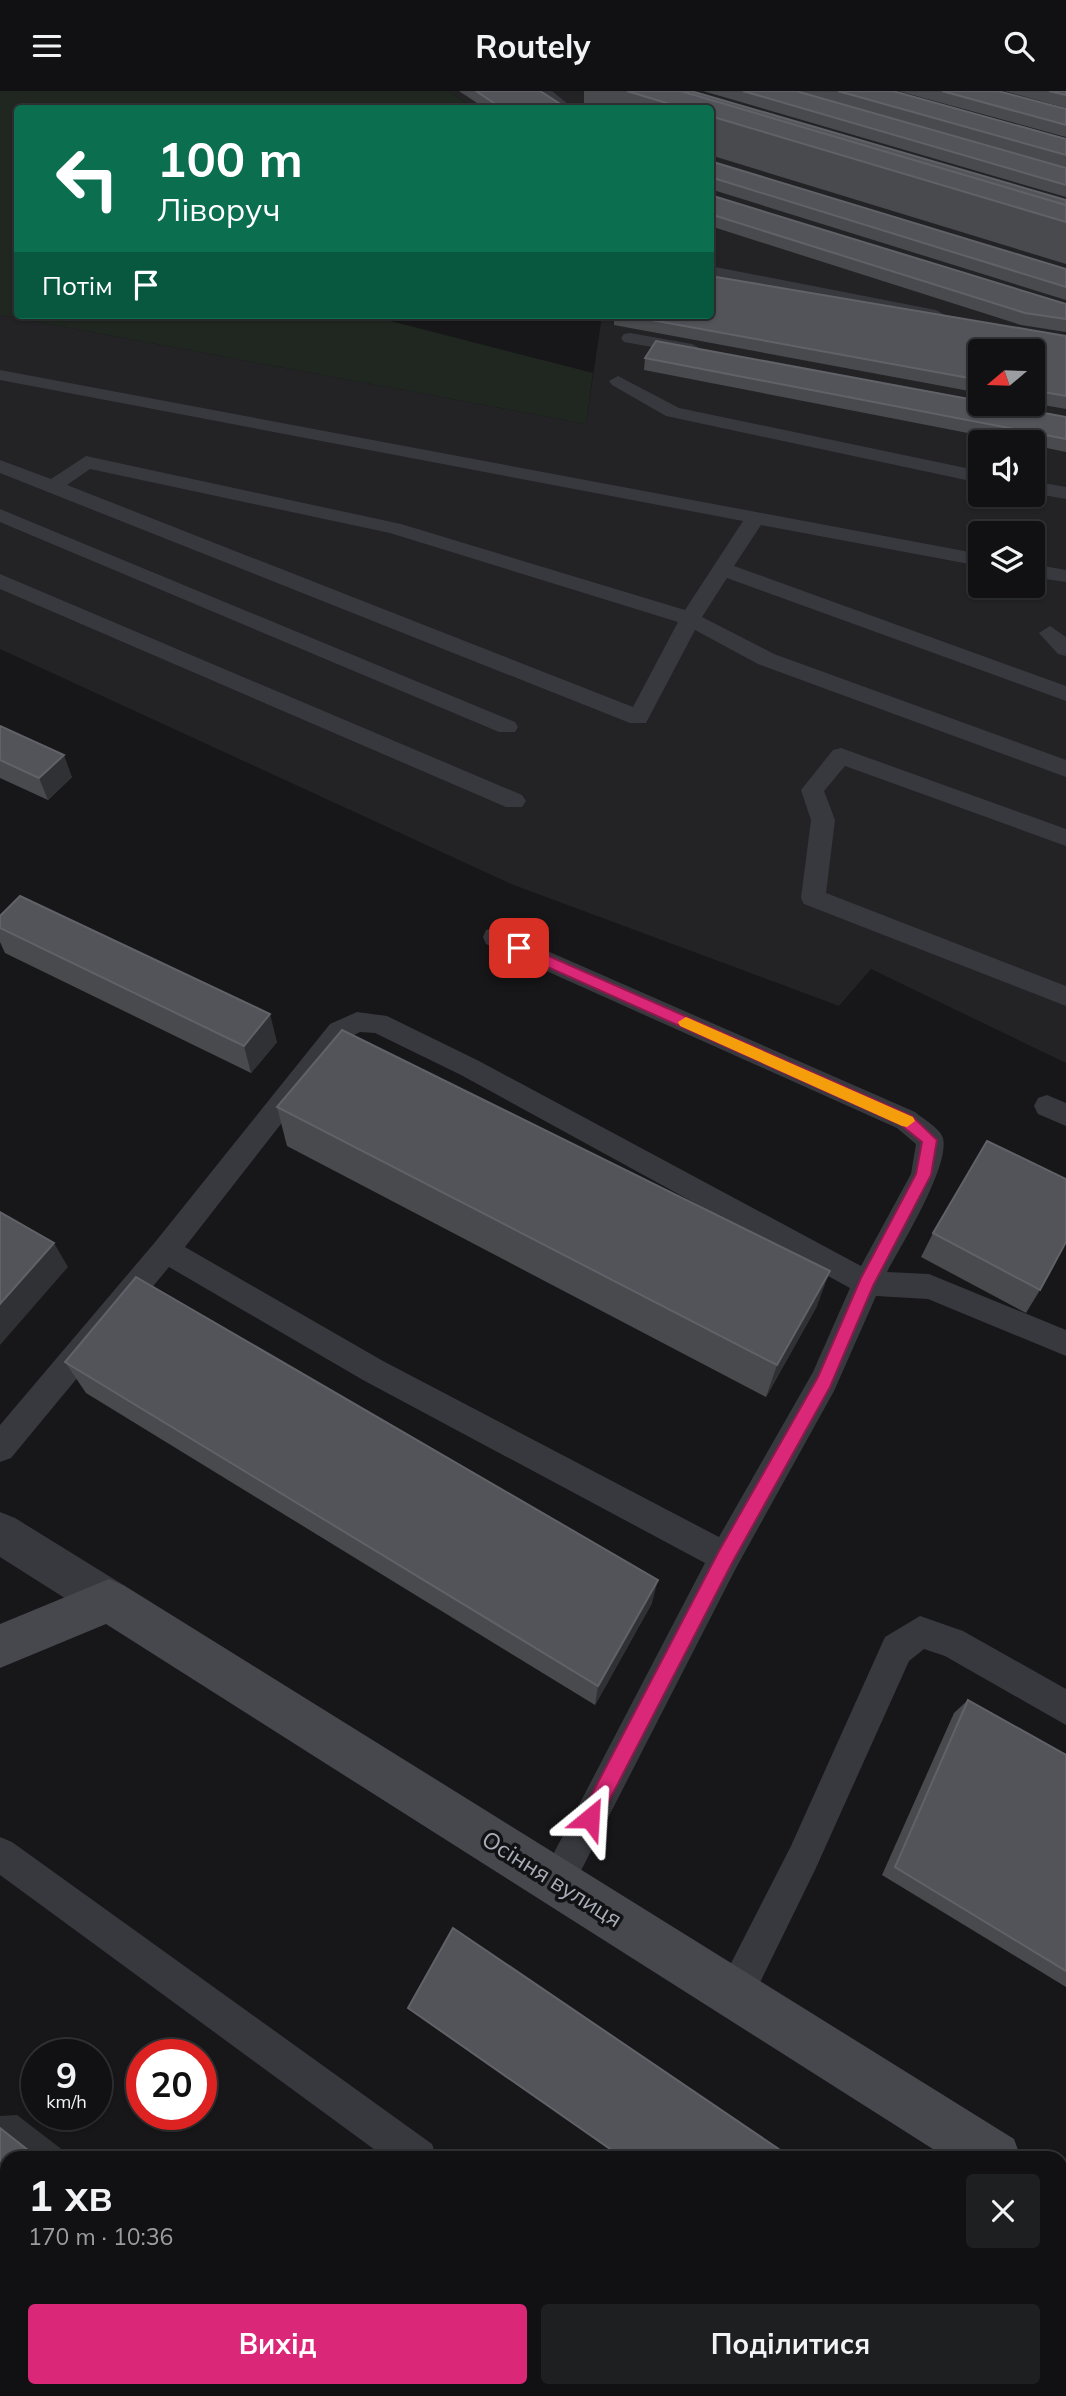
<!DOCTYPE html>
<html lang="uk">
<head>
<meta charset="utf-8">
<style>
	:root { --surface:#111113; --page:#1e1f21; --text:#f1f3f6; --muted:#9c9da0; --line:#303133; --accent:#db2777 }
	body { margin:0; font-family:Mulish,sans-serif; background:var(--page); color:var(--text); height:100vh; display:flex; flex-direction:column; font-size:26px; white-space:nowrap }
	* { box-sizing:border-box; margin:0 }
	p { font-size:23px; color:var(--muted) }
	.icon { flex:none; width:38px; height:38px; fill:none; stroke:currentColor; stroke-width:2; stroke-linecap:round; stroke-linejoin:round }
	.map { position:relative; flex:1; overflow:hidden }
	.panel { position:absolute; left:0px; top:2060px; width:1068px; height:247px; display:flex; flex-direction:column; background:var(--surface); border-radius:21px 21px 0 0; box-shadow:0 2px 5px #0004,0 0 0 2px var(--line) }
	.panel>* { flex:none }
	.top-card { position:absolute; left:14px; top:14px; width:700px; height:214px; border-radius:7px; box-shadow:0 2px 5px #0004,0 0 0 2px var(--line); background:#0b6e4f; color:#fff; overflow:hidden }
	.needle { width:46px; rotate:251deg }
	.fabs { position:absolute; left:968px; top:248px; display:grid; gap:14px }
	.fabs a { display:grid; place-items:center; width:77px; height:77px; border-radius:7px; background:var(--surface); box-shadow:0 2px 5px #0004,0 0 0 2px var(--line); font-size:35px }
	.speed { position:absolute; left:21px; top:1948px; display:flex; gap:14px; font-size:35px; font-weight:700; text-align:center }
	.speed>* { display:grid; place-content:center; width:91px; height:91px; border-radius:50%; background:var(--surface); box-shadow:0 2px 5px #0004,0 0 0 2px var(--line); line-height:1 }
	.speed small { font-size:18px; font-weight:400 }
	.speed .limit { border:10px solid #d22; background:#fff; color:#111 }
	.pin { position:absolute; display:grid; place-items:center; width:60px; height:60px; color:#fff; margin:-30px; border-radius:14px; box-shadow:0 4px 10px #0006 }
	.me { position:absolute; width:77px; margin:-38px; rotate:27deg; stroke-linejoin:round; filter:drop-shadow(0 0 5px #0008) }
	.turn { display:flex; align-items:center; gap:24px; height:147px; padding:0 28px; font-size:32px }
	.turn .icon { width:91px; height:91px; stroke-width:2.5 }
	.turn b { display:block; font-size:49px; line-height:60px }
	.then { display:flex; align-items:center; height:66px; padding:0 28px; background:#0003; gap:14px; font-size:26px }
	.round { display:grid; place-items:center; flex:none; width:74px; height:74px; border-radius:7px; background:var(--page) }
	.headline { display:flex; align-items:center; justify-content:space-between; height:119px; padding:0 28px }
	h1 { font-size:42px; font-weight:700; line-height:52px }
	.action { display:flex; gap:14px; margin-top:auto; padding:14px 28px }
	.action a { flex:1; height:80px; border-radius:7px; background:var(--accent); color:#fff; font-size:28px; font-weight:700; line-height:80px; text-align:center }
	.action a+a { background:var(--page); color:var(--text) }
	header { display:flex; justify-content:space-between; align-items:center; height:91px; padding:0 28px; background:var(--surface); font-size:32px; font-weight:700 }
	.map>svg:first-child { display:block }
	.built { fill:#232326; fill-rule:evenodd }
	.green { fill:#1f2720 }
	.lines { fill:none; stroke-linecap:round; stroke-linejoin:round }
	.lane { fill:#38393e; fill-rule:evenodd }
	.street { fill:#38393e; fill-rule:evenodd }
	.secondary { fill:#46484e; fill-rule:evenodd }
	.wall { fill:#484a4e }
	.shaded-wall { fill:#303134 }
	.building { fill:#53545a; stroke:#606268; stroke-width:2 }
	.route { fill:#db2777; stroke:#8e194d; stroke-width:2 }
	.slow { fill:#f59e0b }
	.labels { text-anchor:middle; stroke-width:7; stroke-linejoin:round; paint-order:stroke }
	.near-street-label { font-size:23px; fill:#a9aeb9; stroke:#121214 }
</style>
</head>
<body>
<header><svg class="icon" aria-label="menu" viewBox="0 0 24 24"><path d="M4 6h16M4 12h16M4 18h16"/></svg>Routely<svg class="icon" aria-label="search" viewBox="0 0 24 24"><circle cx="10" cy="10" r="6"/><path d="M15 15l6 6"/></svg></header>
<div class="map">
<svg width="1066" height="2305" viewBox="0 0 1066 2305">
	<rect width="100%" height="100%" fill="#171719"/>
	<path class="built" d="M448,0H1066V972L871,878L839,915L511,793L0,558V224L586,333L602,224H710V18L474,17ZM980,261H1032V313H980ZM980,352H1032V404H980ZM980,443H1032V495H980Z"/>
	<path class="green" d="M0,0H448L474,17L18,18V224H367L593,282L586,333L0,224Z"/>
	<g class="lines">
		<g class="lane">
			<path d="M534,0H552L574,18H556Z"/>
			<path d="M710,175L936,219L945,224L936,229L710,185Z"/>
			<path d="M630,242L692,253L701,258L692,263L624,251L621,247L624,243Z"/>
			<path d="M0,279L980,463V475L761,434L734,475L1066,595V610L727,487L702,526L774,563L1066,669V686L758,573L695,539L646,632H630L0,382V369L51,388L86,365L401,433L685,519L743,430L0,289ZM90,378L390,442L678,531L633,616L67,394Z"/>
			<path d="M618,285L679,317L980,380V392L666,325L612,294L609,290Z"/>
			<path d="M1032,390L1066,396V408L1032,402Z"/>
			<path d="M0,418L515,631L518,636L515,641H499L0,431Z"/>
			<path d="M1032,473L1066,479V491L1032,486Z"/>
			<path d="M0,483L522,704L526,710L522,716H506L0,498Z"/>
			<path d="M1050,535L1066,546V565L1058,563L1039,542Z"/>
			<path d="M841,657L1066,738V755L845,675L824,700L835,729L826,802L1066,895V915L804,813L801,807L811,729L801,699L833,659Z"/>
			<path d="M495,837L915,1021C923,1028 940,1037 943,1047C950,1075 902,1153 887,1181L929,1183L1066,1239V1265L928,1208L876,1205L834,1300L736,1477L569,1803L557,1809L545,1803L539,1791L545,1779L705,1472L363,1289L169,1176L11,1367L0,1371V1334L156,1150L330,933L357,921L387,925L479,970L861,1175L911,1083L916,1053L897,1037L486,853L483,846L486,839ZM360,941L375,942L461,984L850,1197L813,1281L719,1446L383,1270L185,1156L348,947Z"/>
			<path d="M1047,1004L1066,1012V1035L1038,1023L1034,1015L1038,1007Z"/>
			<path d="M920,1525L963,1540L1066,1598V1634L945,1565L924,1558L909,1570L815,1779L748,1916L735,1921L722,1916L717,1903L722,1890L791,1755L885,1546Z"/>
			<path d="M0,1746L12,1751L432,2053L437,2067H386L0,1784Z"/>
			<path d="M718,2300H764L766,2305H720Z"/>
		</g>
		<path class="street" d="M0,1421L15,1427L125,1495L131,1510L125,1525L109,1532L93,1525L0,1466Z"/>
		<g class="secondary">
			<path d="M109,1488L125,1495L1014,2048L1021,2067H947L106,1533L0,1577V1533Z"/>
			<path d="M1060,2082L1066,2084V2138L1060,2135Z"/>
		</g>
	</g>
	<g class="wall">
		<path d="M459,0H540L568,18H486Z"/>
		<path d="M584,0H691L1066,109V173L710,64V18H584Z"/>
		<path d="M703,0H893L1066,48V106Z"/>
		<path d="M898,0H998L1066,18V46Z"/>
		<path d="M1004,0H1066V17Z"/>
		<path d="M710,70L1066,178V209L710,98Z"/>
		<path d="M710,104L1066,213V241L1021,234L710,135Z"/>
		<path d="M614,224H710L1066,245V318L1032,312V261H980V302L614,234Z"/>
		<path d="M645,267L1066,326V361L1032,354V352H1019L644,279Z"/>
		<path d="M0,635L72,686L48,709L0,687Z"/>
		<path d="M0,825L277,951L251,982L5,862L0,851Z"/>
		<path d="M277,1016L817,1215L766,1306L287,1055Z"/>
		<path d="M933,1142L1040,1199L1026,1222L921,1166Z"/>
		<path d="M65,1271L652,1512L595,1614L86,1302Z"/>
		<path d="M968,1609L1066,1664V1896L882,1784L954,1622Z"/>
	</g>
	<g class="shaded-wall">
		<path d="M64,664L72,686L48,709L39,687Z"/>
		<path d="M270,923L277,951L251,982L244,955Z"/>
		<path d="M54,1152L68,1176L0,1254V1213Z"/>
		<path d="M830,1180L817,1215L766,1306L777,1274Z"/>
		<path d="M658,1489L652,1512L595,1614L598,1595Z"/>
		<path d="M17,2024L73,2067H38L0,2037V2025Z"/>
		<path d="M338,2300H376L383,2305H345Z"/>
	</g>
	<g class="building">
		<path d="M476,0H540L568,18H503Z"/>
		<path d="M627,0H681L1066,114V131L710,25V18H686Z"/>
		<path d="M681,0H691L1066,109V114Z"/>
		<path d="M743,0H796L1066,77V94Z"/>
		<path d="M838,0H893L1066,48V64Z"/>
		<path d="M942,0H998L1066,18V34Z"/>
		<path d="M1049,0H1066V4Z"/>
		<path d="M710,70L1066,178V196L710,86Z"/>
		<path d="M710,104L1066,213V228L1025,222L710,123Z"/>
		<path d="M710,185L1066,245V305L1032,299V261H980V289L624,224H710Z"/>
		<path d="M656,250L980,310V313H996L1066,326V348L645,267Z"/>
		<path d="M0,635L64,664L39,687L0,669Z"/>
		<path d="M20,805L270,923L244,955L0,837V825Z"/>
		<path d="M342,939L830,1180L777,1274L277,1016Z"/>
		<path d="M987,1050L1066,1088V1151L1040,1199L933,1142Z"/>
		<path d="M0,1121L54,1152L0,1213Z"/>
		<path d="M136,1186L658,1489L598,1595L65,1271Z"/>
		<path d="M968,1609L1066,1664V1880L895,1776Z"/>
		<path d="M453,1837L792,2067H623L408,1917Z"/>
		<path d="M0,2037L38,2067H7V2272L0,2267Z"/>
		<path d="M40,2300H338L345,2305H46Z"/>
	</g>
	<path class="route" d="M519,852L912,1025L937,1049L931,1084L873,1195L830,1296L732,1472L597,1733L590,1736L583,1733L580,1727L583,1720L719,1460L818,1286L861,1187L916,1083L922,1051L901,1034L514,861L512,857Z"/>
	<path class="slow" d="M686,926L913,1026L915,1030L907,1036L902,1035L680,935L678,931Z"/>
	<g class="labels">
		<g class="near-street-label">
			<text transform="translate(552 1788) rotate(32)" y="8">Осіння вулиця</text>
		</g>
	</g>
</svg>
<div class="fabs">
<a><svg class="needle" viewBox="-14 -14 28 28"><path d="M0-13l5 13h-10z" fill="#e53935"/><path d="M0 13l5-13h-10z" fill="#9c9da0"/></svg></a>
<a><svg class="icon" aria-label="sound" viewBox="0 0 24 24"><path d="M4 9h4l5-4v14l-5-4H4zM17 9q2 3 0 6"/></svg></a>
<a><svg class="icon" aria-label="layers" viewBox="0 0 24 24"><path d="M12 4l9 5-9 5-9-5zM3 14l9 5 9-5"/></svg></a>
</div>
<div class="speed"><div>9<small>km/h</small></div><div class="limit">20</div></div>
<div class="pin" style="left:519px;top:857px;background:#d93025"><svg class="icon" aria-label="arrive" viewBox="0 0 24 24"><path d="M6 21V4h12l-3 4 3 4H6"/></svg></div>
<svg class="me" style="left:590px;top:1727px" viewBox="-20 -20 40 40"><path d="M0-17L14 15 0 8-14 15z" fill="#db2777" stroke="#fff" stroke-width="4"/></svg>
<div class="top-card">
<div class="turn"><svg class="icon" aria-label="left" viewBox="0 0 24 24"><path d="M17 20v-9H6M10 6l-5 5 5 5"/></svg><div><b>100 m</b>Ліворуч</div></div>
<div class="then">Потім<svg class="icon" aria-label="arrive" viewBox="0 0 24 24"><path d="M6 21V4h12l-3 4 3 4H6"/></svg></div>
</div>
<section class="panel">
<div class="headline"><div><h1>1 хв</h1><p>170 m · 10:36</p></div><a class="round"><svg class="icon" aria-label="close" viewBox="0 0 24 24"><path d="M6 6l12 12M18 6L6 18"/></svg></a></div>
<div class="action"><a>Вихід</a><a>Поділитися</a></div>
</section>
</div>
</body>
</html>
